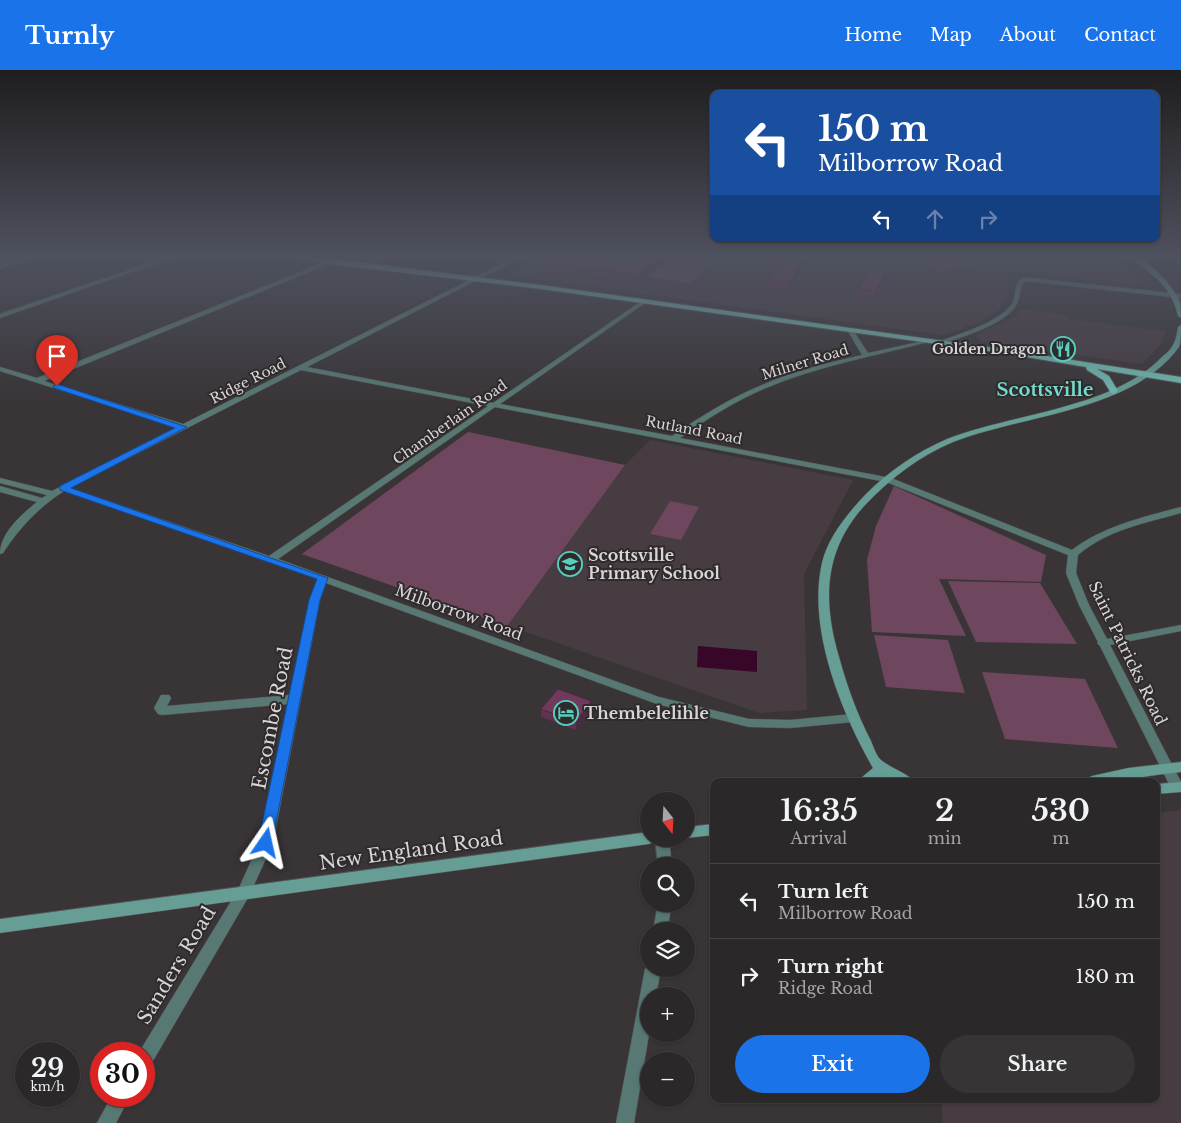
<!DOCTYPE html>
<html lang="en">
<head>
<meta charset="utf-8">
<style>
	:root { --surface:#2b2829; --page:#373435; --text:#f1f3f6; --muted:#a6a6a8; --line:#474446; --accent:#1a73e8 }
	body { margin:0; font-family:"Libre Baskerville",serif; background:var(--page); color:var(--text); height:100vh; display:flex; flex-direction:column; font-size:19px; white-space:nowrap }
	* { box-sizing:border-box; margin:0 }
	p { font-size:16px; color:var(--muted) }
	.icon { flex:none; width:28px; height:28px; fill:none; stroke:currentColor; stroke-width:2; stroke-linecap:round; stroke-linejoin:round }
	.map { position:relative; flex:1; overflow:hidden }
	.details { position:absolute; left:710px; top:708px; width:450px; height:325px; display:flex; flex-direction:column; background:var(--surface); border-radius:10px; box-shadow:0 1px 4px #0004,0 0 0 1px var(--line) }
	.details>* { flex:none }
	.hud { position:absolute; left:710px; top:20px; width:450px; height:152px; border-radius:10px; box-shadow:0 1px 4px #0004,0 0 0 1px var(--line); background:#1a4fa0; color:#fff; overflow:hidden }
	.needle { width:32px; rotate:162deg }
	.buttons { position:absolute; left:640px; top:722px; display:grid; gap:10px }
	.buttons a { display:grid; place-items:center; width:55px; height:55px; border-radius:50%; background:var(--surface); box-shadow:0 1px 4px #0004,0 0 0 1px var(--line); font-size:25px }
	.speed { position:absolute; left:15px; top:972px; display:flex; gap:10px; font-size:25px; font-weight:700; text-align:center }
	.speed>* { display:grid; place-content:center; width:65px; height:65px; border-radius:50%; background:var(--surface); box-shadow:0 1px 4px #0004,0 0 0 1px var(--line); line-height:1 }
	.speed small { font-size:12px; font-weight:400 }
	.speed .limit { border:8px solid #d22; background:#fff; color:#111 }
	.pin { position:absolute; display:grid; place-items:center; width:42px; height:42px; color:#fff; margin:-51px -21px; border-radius:50% 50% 50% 0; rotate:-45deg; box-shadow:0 0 5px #0007 }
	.pin .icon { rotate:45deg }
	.me { position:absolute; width:55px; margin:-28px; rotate:11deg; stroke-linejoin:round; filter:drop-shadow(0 0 4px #0008) }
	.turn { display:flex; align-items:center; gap:18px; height:105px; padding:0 25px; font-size:22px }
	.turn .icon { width:65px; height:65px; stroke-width:2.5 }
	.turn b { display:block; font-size:35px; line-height:42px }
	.lanes { display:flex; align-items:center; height:48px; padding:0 25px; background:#0003; justify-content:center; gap:25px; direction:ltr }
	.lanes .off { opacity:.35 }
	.eta { display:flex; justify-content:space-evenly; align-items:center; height:85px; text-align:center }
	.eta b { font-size:30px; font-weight:600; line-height:35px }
	.action { display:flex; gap:10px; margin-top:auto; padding:10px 25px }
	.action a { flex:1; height:58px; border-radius:30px; background:var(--accent); color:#fff; font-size:20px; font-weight:600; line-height:58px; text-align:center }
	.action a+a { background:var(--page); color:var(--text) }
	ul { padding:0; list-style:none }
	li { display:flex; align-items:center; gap:15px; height:75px; padding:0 25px; border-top:1px solid var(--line) }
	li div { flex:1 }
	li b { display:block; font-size:19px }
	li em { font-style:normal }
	header { display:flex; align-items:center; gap:30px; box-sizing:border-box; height:70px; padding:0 25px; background:var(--accent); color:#fff }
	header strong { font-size:24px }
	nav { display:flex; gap:28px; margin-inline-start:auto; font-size:18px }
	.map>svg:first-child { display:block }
	.built { fill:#473c42 }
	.green { fill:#6e475e }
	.water { fill:#380628 }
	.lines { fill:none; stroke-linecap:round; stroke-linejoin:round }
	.street-casing { stroke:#565254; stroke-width:1 }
	.secondary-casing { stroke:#565254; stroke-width:1 }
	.primary-casing { stroke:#565254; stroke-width:2 }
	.street { fill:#577873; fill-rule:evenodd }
	.secondary { fill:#669d95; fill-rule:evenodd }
	.primary { fill:#70b9af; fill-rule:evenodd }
	.wall { fill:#60324f }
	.shaded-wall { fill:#4e2940 }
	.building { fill:#703a5c; stroke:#4e2940 }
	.route { fill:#1a73e8; stroke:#114b97 }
	.labels { text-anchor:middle; stroke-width:4; stroke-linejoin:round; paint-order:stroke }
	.far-poi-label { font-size:14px; font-weight:bold; fill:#d8d5d6; stroke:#2f2b2d; text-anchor:end }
	.far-street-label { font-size:14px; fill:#d8d5d6; stroke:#2f2b2d }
	.poi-label { font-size:16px; font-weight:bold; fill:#d8d5d6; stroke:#2f2b2d; text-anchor:start }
	.street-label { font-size:16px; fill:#d8d5d6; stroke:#2f2b2d }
	.far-district-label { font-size:18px; font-weight:bold; fill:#73dbce; stroke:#2f2b2d }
	.near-street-label { font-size:19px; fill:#d8d5d6; stroke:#2f2b2d }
</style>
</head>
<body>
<header>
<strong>Turnly</strong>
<nav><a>Home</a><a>Map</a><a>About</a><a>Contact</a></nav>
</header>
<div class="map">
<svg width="1181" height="1053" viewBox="0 0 1181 1053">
	<rect width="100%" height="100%" fill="#393537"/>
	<g class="built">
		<path d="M540,185H1114L1131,198L1144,216L1007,201L1010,221L1001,238L989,247L973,256H965L962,259L942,265L506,205L505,203Z"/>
		<path d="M1021,239L1068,245V249L1166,261L1161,274L1142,294L981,272L975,265L1015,247Z"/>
		<path d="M468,362L625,395L650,370L853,410L804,504L807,640L759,643L302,484Z"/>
		<path d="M1181,740V1053H943L941,1029H1156V743Z"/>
	</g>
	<g class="green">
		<path d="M932,185H970L990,194L938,201L911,188Z"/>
		<path d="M672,186L713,191L690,213L648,207Z"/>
		<path d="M468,362L625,395L507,556L302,484Z"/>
		<path d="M894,416L1046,485L1041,512L939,509L966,566L872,562L867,490L876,456Z"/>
		<path d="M670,431L699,437L681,470L650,464Z"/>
		<path d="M948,511L1040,513L1077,574L976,572Z"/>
		<path d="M874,565L948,570L965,623L886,617Z"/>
		<path d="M982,602L1085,609L1118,678L1005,669Z"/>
	</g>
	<path class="water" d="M698,576L757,581V602L697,597Z"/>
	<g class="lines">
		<defs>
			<g id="street">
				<path d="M32,185H40L0,199V195Z"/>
				<path d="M173,185H181L0,248V244Z"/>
				<path d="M519,185H526L307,297L493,333L643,230L646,232L645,233L500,334L672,366C700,347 730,328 762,315C794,301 828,293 862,285L848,261L849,260H853L868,283L928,270V272C874,286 818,296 766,318C735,331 707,349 680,368L891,408L1072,480C1103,456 1144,447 1181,437V443C1145,453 1107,460 1078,485L1076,503L1089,535L1107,569L1181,555V561L1110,575L1181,712V722H1173L1100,576L1097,573L1098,572L1079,535L1066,503L1068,485L886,412L495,337L278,489L659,627L749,649L790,650L853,644L857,645L859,648L857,651L853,652L790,658L749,657L657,634L326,513L320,530L273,773L249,826L150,996L144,998V984H138L239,818L259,773L288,634L162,645L158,644L154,638L161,625H169L171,628L167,636L290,625L310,530L318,509L64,421C38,438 20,457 3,483L0,484C0,463 22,444 37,432L0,422V416L42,428L47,425L0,413V408L52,421L177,357L0,301V297L37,308L327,191H331V193L44,311L183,354ZM301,300L488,336L269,486L70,418Z"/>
				<path d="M1023,207L1181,224V228L1024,211C1019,219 1021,229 1015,237C1001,256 964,266 942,274H938V272C958,264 998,253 1011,235C1017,226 1013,213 1023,207Z"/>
				<path d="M655,769H669L672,796H658Z"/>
				<path d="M658,834H672L667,861H653Z"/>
				<path d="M649,893V899H661L656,926H649V964L634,1053H616L645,899Z"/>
				<path d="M112,1026H130L116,1053H97Z"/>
			</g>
			<g id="secondary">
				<path d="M1128,185C1145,185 1174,216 1180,232C1181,237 1181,242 1181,248L1178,246C1171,214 1151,205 1128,185Z"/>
				<path d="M1181,255C1181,261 1181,268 1180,274C1178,280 1173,284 1169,289C1118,342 1020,346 953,372C920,386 892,407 867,433C824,478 822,529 839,587C847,616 857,644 871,671C873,676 876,684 879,688C885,695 903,702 911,708L913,711H897L890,707L892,711H880L878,708L874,711H859L861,708L873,698C841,642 807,558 822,493C828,467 848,443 866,424C889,401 917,382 947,369C1013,343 1113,339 1163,286C1167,283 1171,279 1173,275C1176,270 1177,263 1178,257Z"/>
				<path d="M1181,692V702C1150,705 1116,713 1086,711L1088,708L1092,706L1128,698Z"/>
				<path d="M1181,712V722L1156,724V714Z"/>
				<path d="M714,754V765L686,768V757Z"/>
				<path d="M649,762V769H655L654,772L649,774L0,863V849Z"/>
			</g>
			<path id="primary" d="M285,185H301L541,215L1002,279L1181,307V313L1097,299L1109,306L1118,321L1114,324L1111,323L1103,310L1087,300L1086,297L1002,283L541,219L329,194Z"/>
		</defs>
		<use href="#street" class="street-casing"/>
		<use href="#secondary" class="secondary-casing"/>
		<use href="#primary" class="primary-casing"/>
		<use href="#street" class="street"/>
		<use href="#secondary" class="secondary"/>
		<use href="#primary" class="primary"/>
	</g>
	<g class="wall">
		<path d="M670,185L638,212L549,199V193Z"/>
		<path d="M812,185L787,219L768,217L769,209L777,199L774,198L775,191Z"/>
		<path d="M885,202L883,210L874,229L857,227L859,219Z"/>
		<path d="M591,631V639L576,660L541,647V639Z"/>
	</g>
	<g class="shaded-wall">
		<path d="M662,185H670L638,212V205Z"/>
		<path d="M808,185H812L787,219L789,211Z"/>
		<path d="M885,202L883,210L874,229L876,221Z"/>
		<path d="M591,631V639L576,660V652Z"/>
	</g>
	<g class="building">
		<path d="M560,185H662L638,205L549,193Z"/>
		<path d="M780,185H808L789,211L769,209L783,192L775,191Z"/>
		<path d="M869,200L885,202L876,221L859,219Z"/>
		<path d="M558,619L591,631L576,652L541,639Z"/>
	</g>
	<linearGradient id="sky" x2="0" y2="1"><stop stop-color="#1f1d1e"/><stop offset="0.56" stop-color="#4e515e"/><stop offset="1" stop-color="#4e515e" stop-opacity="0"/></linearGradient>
	<rect width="1181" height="333" fill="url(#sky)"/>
	<path class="route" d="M57,314L187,357L71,418L328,508L320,530L271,778L266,780L260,778L258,773L309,530L317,509L60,420V416L175,358L54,318L53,316Z"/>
	<defs>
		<symbol id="restaurant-ring" viewBox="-11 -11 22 22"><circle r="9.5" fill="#2f2b2d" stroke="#58cebf" stroke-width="1.5"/><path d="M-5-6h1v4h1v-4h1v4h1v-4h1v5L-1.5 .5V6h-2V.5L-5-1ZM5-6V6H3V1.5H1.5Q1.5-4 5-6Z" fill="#58cebf"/></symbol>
		<symbol id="school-ring" viewBox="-11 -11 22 22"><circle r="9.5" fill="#2f2b2d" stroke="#58cebf" stroke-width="1.5"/><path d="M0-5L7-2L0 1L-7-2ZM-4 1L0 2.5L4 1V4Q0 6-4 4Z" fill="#58cebf"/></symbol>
		<symbol id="hotel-ring" viewBox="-11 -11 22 22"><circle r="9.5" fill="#2f2b2d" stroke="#58cebf" stroke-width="1.5"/><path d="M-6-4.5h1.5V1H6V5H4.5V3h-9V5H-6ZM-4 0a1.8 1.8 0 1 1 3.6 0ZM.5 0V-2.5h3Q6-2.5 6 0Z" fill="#58cebf"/></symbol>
	</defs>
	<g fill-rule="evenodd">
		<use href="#restaurant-ring" x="1049" y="265" width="28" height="28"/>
		<use href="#school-ring" x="556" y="480" width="28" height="28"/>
		<use href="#hotel-ring" x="552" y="629" width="28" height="28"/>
	</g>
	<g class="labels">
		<g class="far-poi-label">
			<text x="1046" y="284">Golden Dragon</text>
		</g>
		<g class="far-street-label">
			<text transform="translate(805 292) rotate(-17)" y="5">Milner Road</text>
			<text transform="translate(248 311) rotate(-27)" y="5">Ridge Road</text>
			<text transform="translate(450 352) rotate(-35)" y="5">Chamberlain Road</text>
			<text transform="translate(694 360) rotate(11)" y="5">Rutland Road</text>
		</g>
		<g class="poi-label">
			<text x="588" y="491">Scottsville<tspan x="588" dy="18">Primary School</tspan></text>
			<text x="584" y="649">Thembelelihle</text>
		</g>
		<g class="street-label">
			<text transform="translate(459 542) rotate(20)" y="6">Milborrow Road</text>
			<text transform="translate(1128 583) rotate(64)" y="6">Saint Patricks Road</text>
		</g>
		<g class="far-district-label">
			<text x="1045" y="326">Scottsville</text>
		</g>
		<g class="near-street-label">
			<text transform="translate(272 648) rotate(-79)" y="7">Escombe Road</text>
			<text transform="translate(411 780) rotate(-8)" y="7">New England Road</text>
			<text transform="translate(176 895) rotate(-59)" y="7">Sanders Road</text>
		</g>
	</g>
</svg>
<div class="buttons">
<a><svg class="needle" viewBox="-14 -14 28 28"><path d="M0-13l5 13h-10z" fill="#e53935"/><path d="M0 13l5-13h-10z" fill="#a6a6a8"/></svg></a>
<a><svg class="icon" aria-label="search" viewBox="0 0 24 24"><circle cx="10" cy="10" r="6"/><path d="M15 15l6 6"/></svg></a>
<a><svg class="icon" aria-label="layers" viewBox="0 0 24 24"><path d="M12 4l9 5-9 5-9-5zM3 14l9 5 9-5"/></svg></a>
<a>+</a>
<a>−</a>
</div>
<div class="speed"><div>29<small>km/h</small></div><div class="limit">30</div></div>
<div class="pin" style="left:57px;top:316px;background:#d93025"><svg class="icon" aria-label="arrive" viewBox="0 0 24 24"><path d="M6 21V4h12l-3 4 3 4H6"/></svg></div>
<svg class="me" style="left:266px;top:773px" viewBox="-20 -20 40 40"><path d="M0-17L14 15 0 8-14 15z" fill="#1a73e8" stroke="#fff" stroke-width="4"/></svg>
<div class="hud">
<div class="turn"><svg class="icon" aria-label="left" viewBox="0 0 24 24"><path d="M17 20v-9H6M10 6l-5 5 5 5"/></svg><div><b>150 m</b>Milborrow Road</div></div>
<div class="lanes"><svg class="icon" aria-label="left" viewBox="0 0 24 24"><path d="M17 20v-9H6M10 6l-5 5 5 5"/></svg><svg class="icon off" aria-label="ahead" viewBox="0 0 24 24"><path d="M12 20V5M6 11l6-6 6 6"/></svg><svg class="icon off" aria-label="right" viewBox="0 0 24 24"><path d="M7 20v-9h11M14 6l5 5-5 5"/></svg></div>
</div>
<section class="details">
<div class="eta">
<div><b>16:35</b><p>Arrival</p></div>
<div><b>2</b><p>min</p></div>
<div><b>530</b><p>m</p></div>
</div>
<ul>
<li><svg class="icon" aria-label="left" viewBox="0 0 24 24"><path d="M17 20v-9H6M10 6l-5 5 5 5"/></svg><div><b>Turn left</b><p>Milborrow Road</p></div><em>150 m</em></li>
<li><svg class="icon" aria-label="right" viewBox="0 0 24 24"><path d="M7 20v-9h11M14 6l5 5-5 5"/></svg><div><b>Turn right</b><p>Ridge Road</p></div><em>180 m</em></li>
</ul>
<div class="action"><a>Exit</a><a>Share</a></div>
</section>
</div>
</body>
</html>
